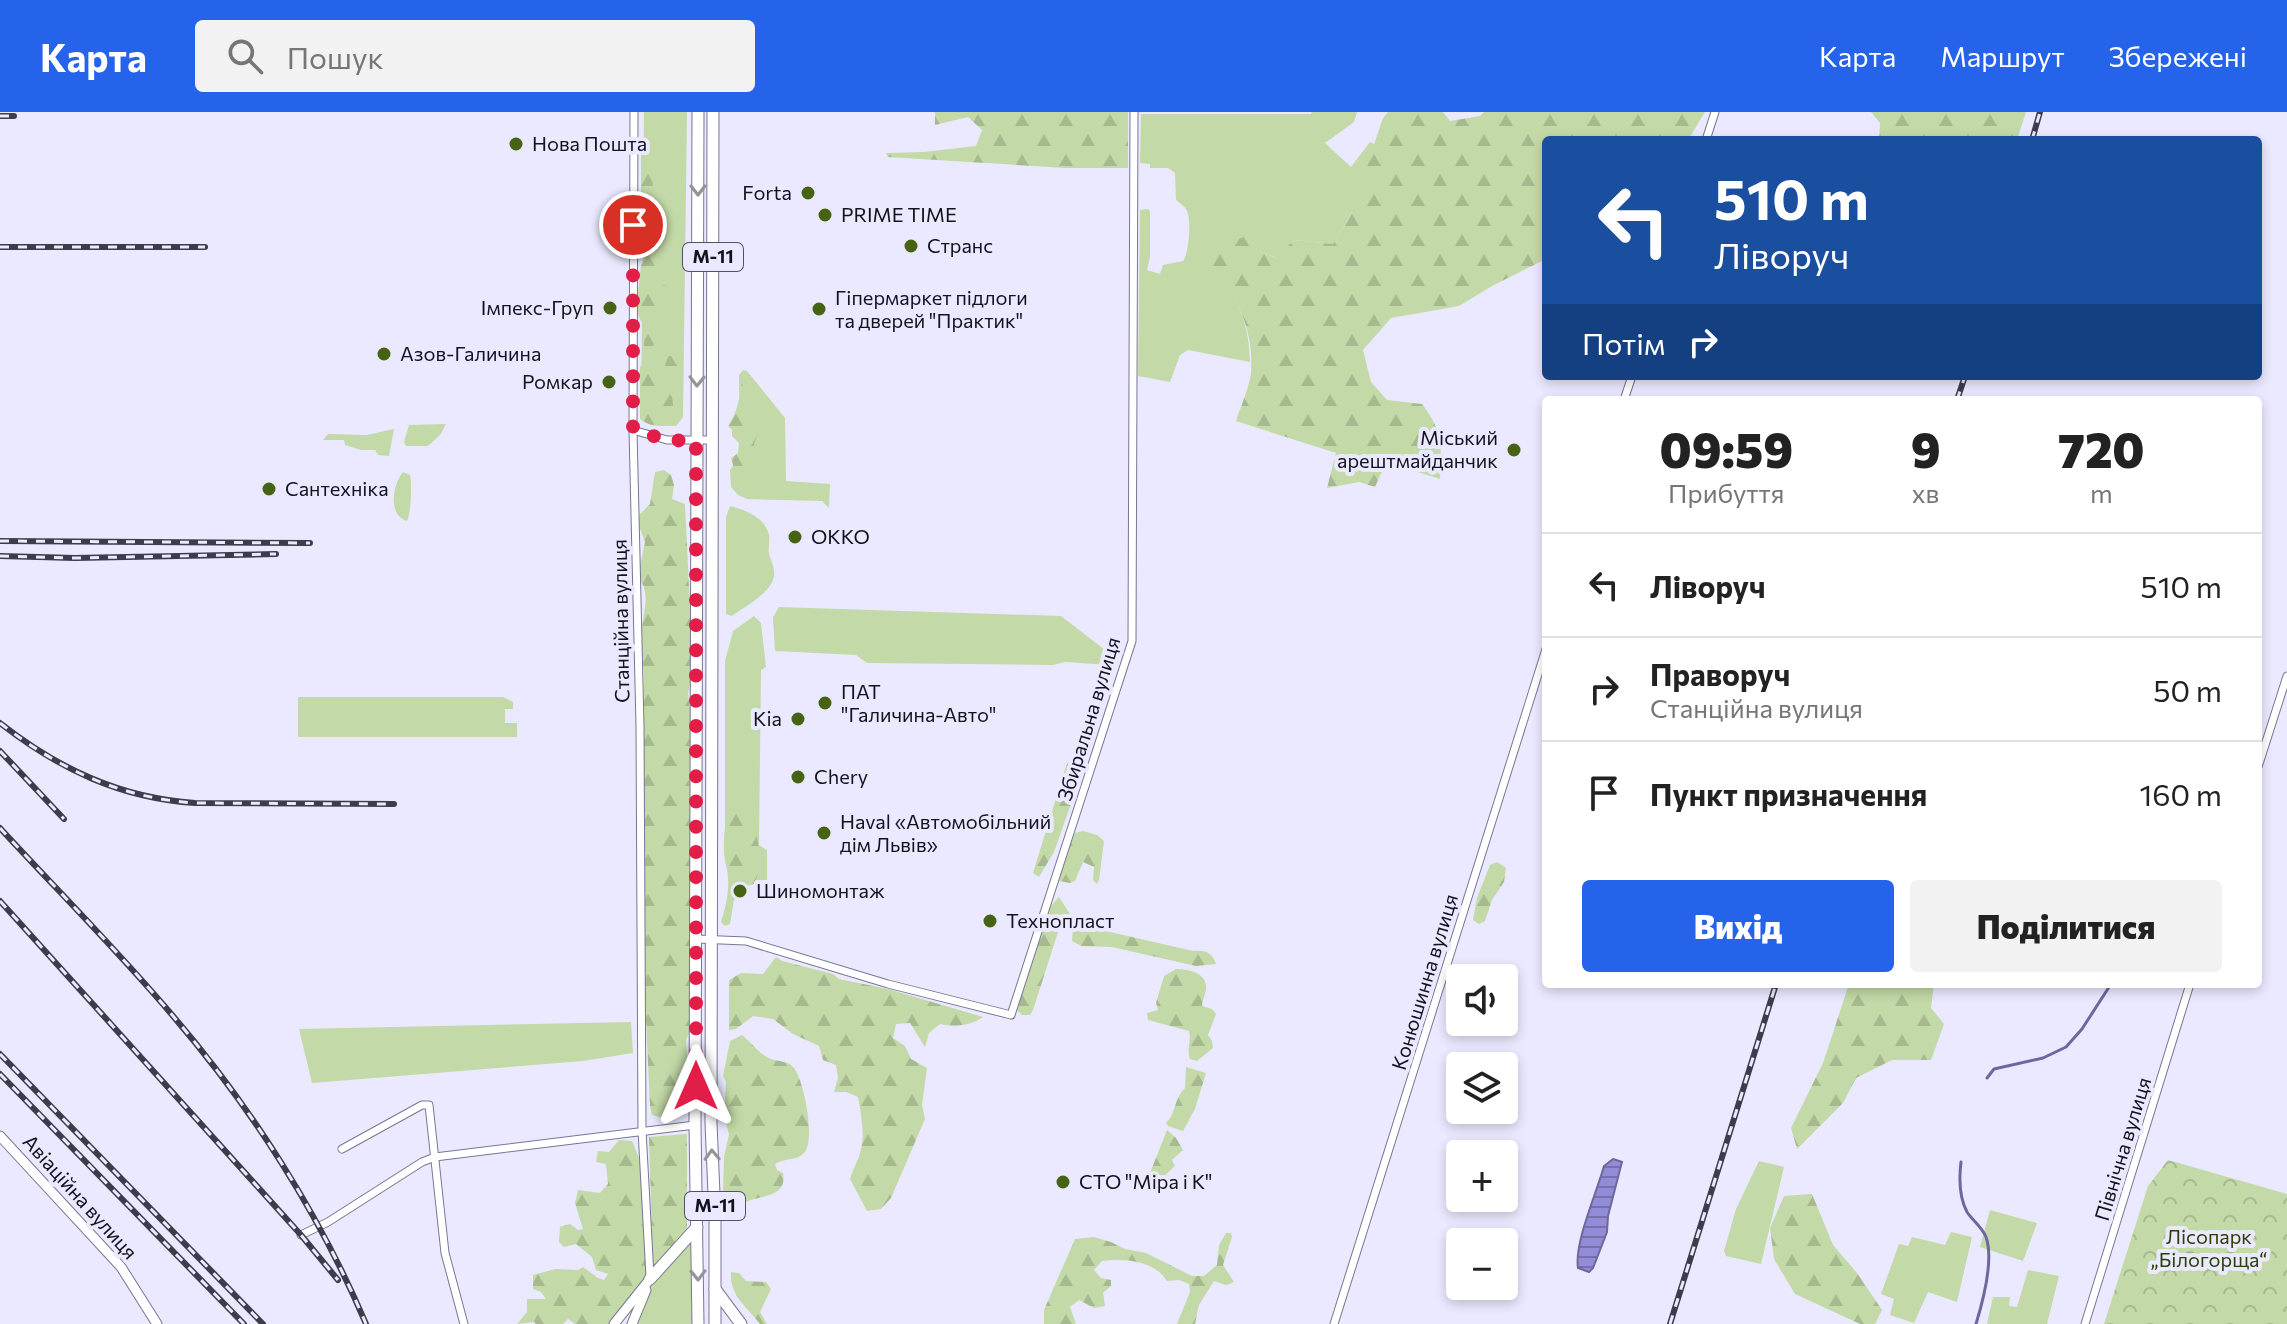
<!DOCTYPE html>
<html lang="uk">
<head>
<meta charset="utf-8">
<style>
	:root { --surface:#fff; --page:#f2f2f2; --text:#222; --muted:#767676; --line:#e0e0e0; --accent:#2563eb }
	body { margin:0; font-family:Commissioner,sans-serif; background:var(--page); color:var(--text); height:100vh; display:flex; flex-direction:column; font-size:30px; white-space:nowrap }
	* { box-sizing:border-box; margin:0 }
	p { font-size:26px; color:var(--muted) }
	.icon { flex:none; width:44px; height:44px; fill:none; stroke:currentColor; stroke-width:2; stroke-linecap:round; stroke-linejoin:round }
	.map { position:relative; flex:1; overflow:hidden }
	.details { position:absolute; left:1542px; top:284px; width:720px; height:592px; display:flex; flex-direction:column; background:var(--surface); border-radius:8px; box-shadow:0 4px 12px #0003 }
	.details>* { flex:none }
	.top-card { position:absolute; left:1542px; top:24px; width:720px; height:244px; border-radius:8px; box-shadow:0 4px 12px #0003; background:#1a4fa0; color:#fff; overflow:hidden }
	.buttons { position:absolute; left:1446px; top:852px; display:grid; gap:16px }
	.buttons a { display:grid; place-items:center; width:72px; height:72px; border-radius:8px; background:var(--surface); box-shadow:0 4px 12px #0003; font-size:40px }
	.pin { position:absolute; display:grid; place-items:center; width:68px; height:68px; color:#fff; margin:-34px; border:4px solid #fff; border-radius:50%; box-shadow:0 2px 8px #0007 }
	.me { position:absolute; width:88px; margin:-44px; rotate:0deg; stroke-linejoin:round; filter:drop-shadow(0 0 6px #0008) }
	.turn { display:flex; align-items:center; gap:28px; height:168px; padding:0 40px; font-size:36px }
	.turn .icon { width:104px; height:104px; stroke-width:2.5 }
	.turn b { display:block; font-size:56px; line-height:68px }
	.then { display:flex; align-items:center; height:76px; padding:0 40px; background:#0003; gap:16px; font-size:30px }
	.eta { display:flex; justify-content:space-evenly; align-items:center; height:136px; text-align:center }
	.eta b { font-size:48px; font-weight:800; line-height:56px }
	.button { display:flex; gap:16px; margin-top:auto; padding:16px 40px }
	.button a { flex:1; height:92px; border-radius:8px; background:var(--accent); color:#fff; font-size:32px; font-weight:800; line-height:92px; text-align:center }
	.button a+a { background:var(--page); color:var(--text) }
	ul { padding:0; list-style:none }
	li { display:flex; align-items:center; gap:24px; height:104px; padding:0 40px; border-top:2px solid var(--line) }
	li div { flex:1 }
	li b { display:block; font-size:30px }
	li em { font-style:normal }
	header { display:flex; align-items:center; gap:48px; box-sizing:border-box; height:112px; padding:0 40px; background:var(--accent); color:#fff }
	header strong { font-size:38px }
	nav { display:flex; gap:44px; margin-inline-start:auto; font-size:28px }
	.search { width:560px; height:72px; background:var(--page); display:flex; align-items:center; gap:20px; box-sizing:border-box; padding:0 28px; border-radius:8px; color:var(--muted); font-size:30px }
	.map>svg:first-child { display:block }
	.green { fill:#c3d9a7 }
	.forest { fill:url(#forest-firs) }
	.park { fill:url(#park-crowns) }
	.water { fill:url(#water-rules); stroke:#6c679f; stroke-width:2 }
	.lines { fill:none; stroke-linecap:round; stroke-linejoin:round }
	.stream { stroke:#6c679f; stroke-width:3 }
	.minor-casing { stroke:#787696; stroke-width:9 }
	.tertiary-casing { stroke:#787696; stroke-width:11 }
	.primary-casing { stroke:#787696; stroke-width:13 }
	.minor { stroke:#fff; stroke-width:7 }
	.tertiary { stroke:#fff; stroke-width:9 }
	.primary { stroke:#fff; stroke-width:11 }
	.rail-casing { stroke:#3d3c4a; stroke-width:6 }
	.rail { stroke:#eae9ff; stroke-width:3; stroke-dasharray:9; stroke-linecap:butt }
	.oneway { stroke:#95949a }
	.route { stroke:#e11d48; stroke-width:14; stroke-dasharray:0 25.2 }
	.poi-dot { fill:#466213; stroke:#eae9ff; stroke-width:3 }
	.labels { text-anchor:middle; stroke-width:8; stroke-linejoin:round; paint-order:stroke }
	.shield { fill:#eae9ff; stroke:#545262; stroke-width:2 }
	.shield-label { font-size:18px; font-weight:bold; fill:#13121e }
	.poi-label { font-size:20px; fill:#13121e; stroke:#eae9ff; text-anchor:start }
	.street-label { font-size:20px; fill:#13121e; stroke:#eae9ff }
	.park-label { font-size:20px; fill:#2c4005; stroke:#eae9ff }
</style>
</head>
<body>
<header>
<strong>Карта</strong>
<div class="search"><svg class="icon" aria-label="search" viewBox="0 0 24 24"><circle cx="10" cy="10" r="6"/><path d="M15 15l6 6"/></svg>Пошук</div>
<nav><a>Карта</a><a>Маршрут</a><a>Збережені</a></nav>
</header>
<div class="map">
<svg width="2287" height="1212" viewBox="0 0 2287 1212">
	<defs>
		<pattern id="forest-firs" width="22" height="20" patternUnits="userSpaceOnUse" patternTransform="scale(2)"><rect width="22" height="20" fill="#c3d9a7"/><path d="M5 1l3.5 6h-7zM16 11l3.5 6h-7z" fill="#a7b98f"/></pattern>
		<pattern id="park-crowns" width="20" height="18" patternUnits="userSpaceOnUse" patternTransform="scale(2)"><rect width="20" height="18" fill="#c3d9a7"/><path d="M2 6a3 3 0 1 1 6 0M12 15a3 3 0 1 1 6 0" fill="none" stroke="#a7b98f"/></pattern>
		<pattern id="water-rules" width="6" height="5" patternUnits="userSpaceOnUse" patternTransform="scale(2)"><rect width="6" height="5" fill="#928bd6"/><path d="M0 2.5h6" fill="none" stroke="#7670ad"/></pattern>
	</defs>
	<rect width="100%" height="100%" fill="#eae9ff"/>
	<g class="green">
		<path d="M644,0H687L683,305L676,314L650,313L641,305Z"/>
		<path d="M1312,0H1357L1354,10L1325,31L1351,55L1370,30L1376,33L1350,104L1333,132L1294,128L1277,146L1260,140L1220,160C1240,191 1249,213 1250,250L1188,238L1180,243L1170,270L1138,264L1140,98L1148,97L1150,99V145L1147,158L1160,162L1163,153L1183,149C1189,142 1192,105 1186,97C1183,93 1179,91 1176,88L1175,61L1168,56H1150V52L1140,51L1141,2H1311Z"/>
		<path d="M743,258L747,259L785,306L786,369L830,372L829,396L822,389L747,387L738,383L731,375L730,358L740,343L739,263Z"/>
		<path d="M446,312L440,323L428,334H406L404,330L409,313Z"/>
		<path d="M394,317L389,344L378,343L375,338H361L345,333L344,328H323L328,322L367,323Z"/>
		<path d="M403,360L410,363C412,373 411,401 407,409C388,404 392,373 403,360Z"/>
		<path d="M730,394C745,398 765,405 769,423C770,429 768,436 769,442C772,452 778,461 771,472C763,485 745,495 732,504L726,502V405Z"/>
		<path d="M779,495L1061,504L1114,545L1109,553L1065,550L1053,553L867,551L856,543L775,539L773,505Z"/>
		<path d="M754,504L761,511L766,555L761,558L759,733L767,738V768L749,769L734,788L730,812L725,814L721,810C728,788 731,770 725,748V549L733,519Z"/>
		<path d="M298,585H503L513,590V597H505V611H517V625H298Z"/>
		<path d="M631,910L633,941L583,949L312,971L299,917Z"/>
		<path d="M1759,1049L1784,1055L1761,1152L1726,1144L1724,1139L1736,1097Z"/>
		<path d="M1990,1098L2037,1111L2023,1149L1980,1135Z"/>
		<path d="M1951,1120L1972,1125L1957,1190L1928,1180L1914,1211L1890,1203L1894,1187L1881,1182L1899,1132L1908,1134L1912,1125L1945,1133Z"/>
		<path d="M695,1126L693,1212H637L652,1173Z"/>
		<path d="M2028,1158L2059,1164L2047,1212H1987L1993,1185H2010L2009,1194L2017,1195Z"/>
	</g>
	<g class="forest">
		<path d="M935,0H1128V56H1066L888,45L886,41L924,40L976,34L982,18L968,5L935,13Z"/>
		<path d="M1388,0H1443L1450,9L1480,4L1484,0H1705L1688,28H1546V147L1492,174L1459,194L1391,206L1363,238L1371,270L1387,288L1422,292C1443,319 1442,335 1440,367L1386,350L1375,375L1359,370L1327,376L1336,341L1236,309C1241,294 1249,276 1251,261C1254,223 1240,191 1220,161L1195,155L1194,144L1249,123L1260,140L1276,146L1294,128L1333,132L1350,104L1383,6Z"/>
		<path d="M1871,0H2026L2017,28H1879L1880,11Z"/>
		<path d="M646,29C657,44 651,99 651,120L648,130L660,172L675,177L662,183L669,195L668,202H662L658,209L659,222L647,247L642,246L646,219L636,199L641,153L645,147L641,117V33Z"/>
		<path d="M668,244H675L680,250L678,263L669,268C674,283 672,296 675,312C664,316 648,314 640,307V254L653,252L661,261H667L665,254Z"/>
		<path d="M742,265L746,271L745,287L759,318L751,341V357L735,359L731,346L738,341L739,331L732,324V318L728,314C738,299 741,282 742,265Z"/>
		<path d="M664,358L671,363L674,373L672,387L685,392L691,515V566L688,582L694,630L689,663L692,705L690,918L686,928L689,970L685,1003L669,1008L652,1003L650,994L643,843L645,741L642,705L644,684V564L641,523L646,487L644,475L638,464L645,430L638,411L640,402L650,392L655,360Z"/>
		<path d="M1074,642C1083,659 1070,675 1071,692L1054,740L1039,765L1033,761L1066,654Z"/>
		<path d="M745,698L757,704V725L762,753L754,772L746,774C741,771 733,768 730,762C721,747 724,723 726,707Z"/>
		<path d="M1083,719L1097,723L1104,729L1099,768L1097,772L1093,768L1094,755L1083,750L1075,769L1070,771L1059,769L1061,756L1075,721Z"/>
		<path d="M1497,750L1506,756L1504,770L1492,788L1485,809L1479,812L1473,808L1477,786L1490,753Z"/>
		<path d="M1059,785L1070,802L1097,817L1193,839C1205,838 1212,840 1216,852L1196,854L1112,835L1081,834L1072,829L1073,816L1063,814L1059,817L1033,898L1030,903H1022L1017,898L1044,808L1050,795Z"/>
		<path d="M776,845L782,849L833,862L839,867L888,877L983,905C971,914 954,915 940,912L929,921L925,935L910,911L896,912L893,926L905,934L911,947L927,956L922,993L925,1007L891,1086L881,1097L867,1099L850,1067C853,1057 859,1047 861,1037C865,1022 861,1001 858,985L846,980H834L838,966L836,953L823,948L819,934L793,922L773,907L753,904L736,917L729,918V868L741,861L763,862Z"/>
		<path d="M1176,857C1187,857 1204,860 1206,873C1207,880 1202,887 1202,894L1212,897L1216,902L1208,923L1212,929L1213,936L1197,949L1190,947C1186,937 1192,929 1189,919L1148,908L1147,901L1158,898L1156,891L1164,864Z"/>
		<path d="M1849,872H1934L1931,896L1944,912L1931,948H1892L1856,966L1843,991L1797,1037L1791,1016L1823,951Z"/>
		<path d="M742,923C752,931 759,942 771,947C778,950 788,948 794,956C804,969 816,1029 804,1041C797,1049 783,1046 775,1052L777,1058L783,1061C787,1083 767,1083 751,1088C743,1091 740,1094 731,1093L723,1081L724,1045L729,1022L724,1005L726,970L723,964L730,929Z"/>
		<path d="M1186,955L1206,961L1195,997L1183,1019L1168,1014L1166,1011C1176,1002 1174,986 1185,976Z"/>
		<path d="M1167,1018L1176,1026L1183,1038L1172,1048L1175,1054L1159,1069L1153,1072L1148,1066Z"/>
		<path d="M687,1022V1122L653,1158L649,1025Z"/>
		<path d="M619,1028L632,1029L642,1053L648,1154L637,1195L617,1212H575L568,1207L563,1212H535V1210L517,1212L527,1200V1187H546L541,1180L533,1177V1163L555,1157L578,1158L583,1155L598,1166L604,1168L608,1162L596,1158L592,1145L576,1132L564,1135L559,1130L560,1115L570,1112L578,1118L583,1117L575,1091L578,1078L600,1081L608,1072L606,1052L596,1050L598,1039L609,1040Z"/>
		<path d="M1812,1082L1833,1133L1857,1161L1882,1198L1875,1212H1860L1795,1182L1774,1147L1770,1116L1784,1084Z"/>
		<path d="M1226,1121H1231L1232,1125L1223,1153L1234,1170L1226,1173L1214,1169L1199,1193L1195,1212H1177L1190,1180L1189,1172L1179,1168L1167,1169C1154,1148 1124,1146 1102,1149L1094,1158L1101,1166L1111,1168V1174L1103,1181L1105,1194L1094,1196L1079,1188L1070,1195L1076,1212H1044V1198L1075,1127L1094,1125L1111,1130L1125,1137L1146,1141L1192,1164H1204L1217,1153L1219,1133Z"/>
		<path d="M731,1160L739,1161L746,1169L766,1170L771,1177L760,1200L767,1212H760C747,1195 729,1183 731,1160Z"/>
	</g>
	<path class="park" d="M2168,1048L2287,1082V1212H2104L2148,1074Z"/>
	<path class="water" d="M1613,1047L1622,1050L1608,1104L1607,1120L1593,1156L1589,1160L1578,1156C1574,1131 1597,1080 1604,1054Z"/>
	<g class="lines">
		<g class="stream">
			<path d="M1987,966L1994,957L2043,946L2066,935L2082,917L2111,872"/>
			<path d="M1961,1050C1959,1066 1959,1085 1967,1100C1973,1109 1982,1115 1986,1125C1994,1148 1983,1189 1976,1212"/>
		</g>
		<defs>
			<g id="minor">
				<path d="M634,0L633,318L640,614L642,1018L650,1165"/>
				<path d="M1706,28L1715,0"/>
				<path d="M1624,288L1632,264"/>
				<path d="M633,318L667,328H712"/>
				<path d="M2258,655L2287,564"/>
				<path d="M696,827L746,829L888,872L1011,903L1132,529L1134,0"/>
				<path d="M342,1037L422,993H429L445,1141L464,1212"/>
				<path d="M301,1123L328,1110L422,1050L435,1045L695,1013"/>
				<path d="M1334,1212L1546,537"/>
				<path d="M2085,1212L2190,872"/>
			</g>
			<g id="tertiary">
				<path d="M0,1024L121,1155L157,1212"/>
				<path d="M614,1212L650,1167"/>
				<path d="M632,1212L646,1178"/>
			</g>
			<g id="primary">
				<path d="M698,0L695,1013L698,1212"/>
				<path d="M713,0L711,1011L715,1106V1212"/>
				<path d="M650,1167L697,1115"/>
				<path d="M715,1177L741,1212"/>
			</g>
		</defs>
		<use href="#minor" class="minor-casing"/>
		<use href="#tertiary" class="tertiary-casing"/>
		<use href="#primary" class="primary-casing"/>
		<use href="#minor" class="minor"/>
		<use href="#tertiary" class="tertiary"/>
		<use href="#primary" class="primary"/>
		<defs>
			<g id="rail">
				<path d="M0,4H14"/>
				<path d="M2032,28L2040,0"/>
				<path d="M0,135H205"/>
				<path d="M1957,288L1965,264"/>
				<path d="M0,429L310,431"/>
				<path d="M0,444L75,446L276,442"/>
				<path d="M0,611C59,657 120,686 195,691L394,692"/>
				<path d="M0,639L64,707"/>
				<path d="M0,716C57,778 118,839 173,904C251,995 319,1101 366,1212"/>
				<path d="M0,789L301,1123L338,1168"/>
				<path d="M0,942L263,1212"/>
				<path d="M0,962L244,1212"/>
				<path d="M1670,1212L1776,872"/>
			</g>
		</defs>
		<use href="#rail" class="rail-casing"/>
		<use href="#rail" class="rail"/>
	</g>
	<defs><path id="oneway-chevron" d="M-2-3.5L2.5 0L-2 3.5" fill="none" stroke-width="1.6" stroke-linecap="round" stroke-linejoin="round" transform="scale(2)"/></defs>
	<g class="oneway">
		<use href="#oneway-chevron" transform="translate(698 78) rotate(90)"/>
		<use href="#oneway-chevron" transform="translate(697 269) rotate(91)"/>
		<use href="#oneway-chevron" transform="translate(712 1043) rotate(-92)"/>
		<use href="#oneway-chevron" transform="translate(698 1163) rotate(89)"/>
	</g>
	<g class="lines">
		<path class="route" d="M633,113V318L667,328L696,329V974"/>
	</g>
	<g class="poi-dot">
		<circle cx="516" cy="32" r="8"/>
		<circle cx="808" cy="81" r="8"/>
		<circle cx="825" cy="103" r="8"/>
		<circle cx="911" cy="134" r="8"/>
		<circle cx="610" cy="196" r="8"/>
		<circle cx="819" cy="197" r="8"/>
		<circle cx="384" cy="242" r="8"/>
		<circle cx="609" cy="270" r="8"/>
		<circle cx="1514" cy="338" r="8"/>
		<circle cx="269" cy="377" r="8"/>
		<circle cx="795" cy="425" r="8"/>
		<circle cx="825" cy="591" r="8"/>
		<circle cx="798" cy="607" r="8"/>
		<circle cx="798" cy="665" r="8"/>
		<circle cx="824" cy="721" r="8"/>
		<circle cx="740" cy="779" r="8"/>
		<circle cx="990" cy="809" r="8"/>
		<circle cx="1063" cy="1070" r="8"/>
	</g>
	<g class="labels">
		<g class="shield">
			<rect x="683" y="131" width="60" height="28" rx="6"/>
			<rect x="685" y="1080" width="60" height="28" rx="6"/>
		</g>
		<g class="shield-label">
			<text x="713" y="151">М-11</text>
			<text x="715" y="1100">М-11</text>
		</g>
		<g class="poi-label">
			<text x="532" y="39">Нова Пошта</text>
			<text x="792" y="88" text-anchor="end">Forta</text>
			<text x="841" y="110">PRIME TIME</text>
			<text x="927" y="141">Странс</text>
			<text x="835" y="193">Гіпермаркет підлоги<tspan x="835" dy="23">та дверей "Практик"</tspan></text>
			<text x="594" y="203" text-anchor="end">Імпекс-Груп</text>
			<text x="400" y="249">Азов-Галичина</text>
			<text x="593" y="277" text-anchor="end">Ромкар</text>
			<text x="1498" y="333" text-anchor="end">Міський<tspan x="1498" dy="23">арештмайданчик</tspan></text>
			<text x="285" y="384">Сантехніка</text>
			<text x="811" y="432">ОККО</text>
			<text x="841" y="587">ПАТ<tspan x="841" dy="23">"Галичина-Авто"</tspan></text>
			<text x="782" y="614" text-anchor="end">Kia</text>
			<text x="814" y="672">Chery</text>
			<text x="840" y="717">Haval «Автомобільний<tspan x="840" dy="23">дім Львів»</tspan></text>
			<text x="756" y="786">Шиномонтаж</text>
			<text x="1006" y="816">Технопласт</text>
			<text x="1079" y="1077">СТО "Міра і К"</text>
		</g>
		<g class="street-label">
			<text transform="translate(621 509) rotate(-91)" y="7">Станційна вулиця</text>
			<text transform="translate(1089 607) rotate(-73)" y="7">Збиральна вулиця</text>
			<text transform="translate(1425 870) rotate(-73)" y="7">Конюшинна вулиця</text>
			<text transform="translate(2123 1037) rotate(-73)" y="7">Північна вулиця</text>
			<text transform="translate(80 1085) rotate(48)" y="7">Авіаційна вулиця</text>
		</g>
		<g class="park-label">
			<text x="2209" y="1132">Лісопарк<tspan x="2209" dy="23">„Білогорща“</tspan></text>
		</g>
	</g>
</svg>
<div class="buttons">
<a><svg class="icon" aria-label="sound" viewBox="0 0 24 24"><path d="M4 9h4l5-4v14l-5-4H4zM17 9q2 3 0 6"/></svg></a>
<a><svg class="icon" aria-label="layers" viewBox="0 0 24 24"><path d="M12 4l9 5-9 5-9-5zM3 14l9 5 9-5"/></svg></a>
<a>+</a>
<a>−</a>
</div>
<div class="pin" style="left:633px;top:113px;background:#d93025"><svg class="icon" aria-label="arrive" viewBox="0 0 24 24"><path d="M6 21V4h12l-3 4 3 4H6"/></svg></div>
<svg class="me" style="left:696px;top:974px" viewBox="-20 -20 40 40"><path d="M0-17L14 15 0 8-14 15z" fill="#e11d48" stroke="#fff" stroke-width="4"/></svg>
<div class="top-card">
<div class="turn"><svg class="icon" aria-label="left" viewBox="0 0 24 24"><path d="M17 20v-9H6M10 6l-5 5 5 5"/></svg><div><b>510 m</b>Ліворуч</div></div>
<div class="then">Потім<svg class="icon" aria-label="right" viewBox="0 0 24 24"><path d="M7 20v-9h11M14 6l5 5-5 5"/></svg></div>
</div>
<section class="details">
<div class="eta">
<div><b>09:59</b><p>Прибуття</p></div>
<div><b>9</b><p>хв</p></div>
<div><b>720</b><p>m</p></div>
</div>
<ul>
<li><svg class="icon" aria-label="left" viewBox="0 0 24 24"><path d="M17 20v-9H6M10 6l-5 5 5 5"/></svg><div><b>Ліворуч</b></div><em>510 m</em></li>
<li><svg class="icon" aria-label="right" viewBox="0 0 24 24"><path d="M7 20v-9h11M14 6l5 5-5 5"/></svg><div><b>Праворуч</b><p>Станційна вулиця</p></div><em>50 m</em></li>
<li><svg class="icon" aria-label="arrive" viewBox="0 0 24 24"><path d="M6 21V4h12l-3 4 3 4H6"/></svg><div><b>Пункт призначення</b></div><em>160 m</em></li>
</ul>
<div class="button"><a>Вихід</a><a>Поділитися</a></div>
</section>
</div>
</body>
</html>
